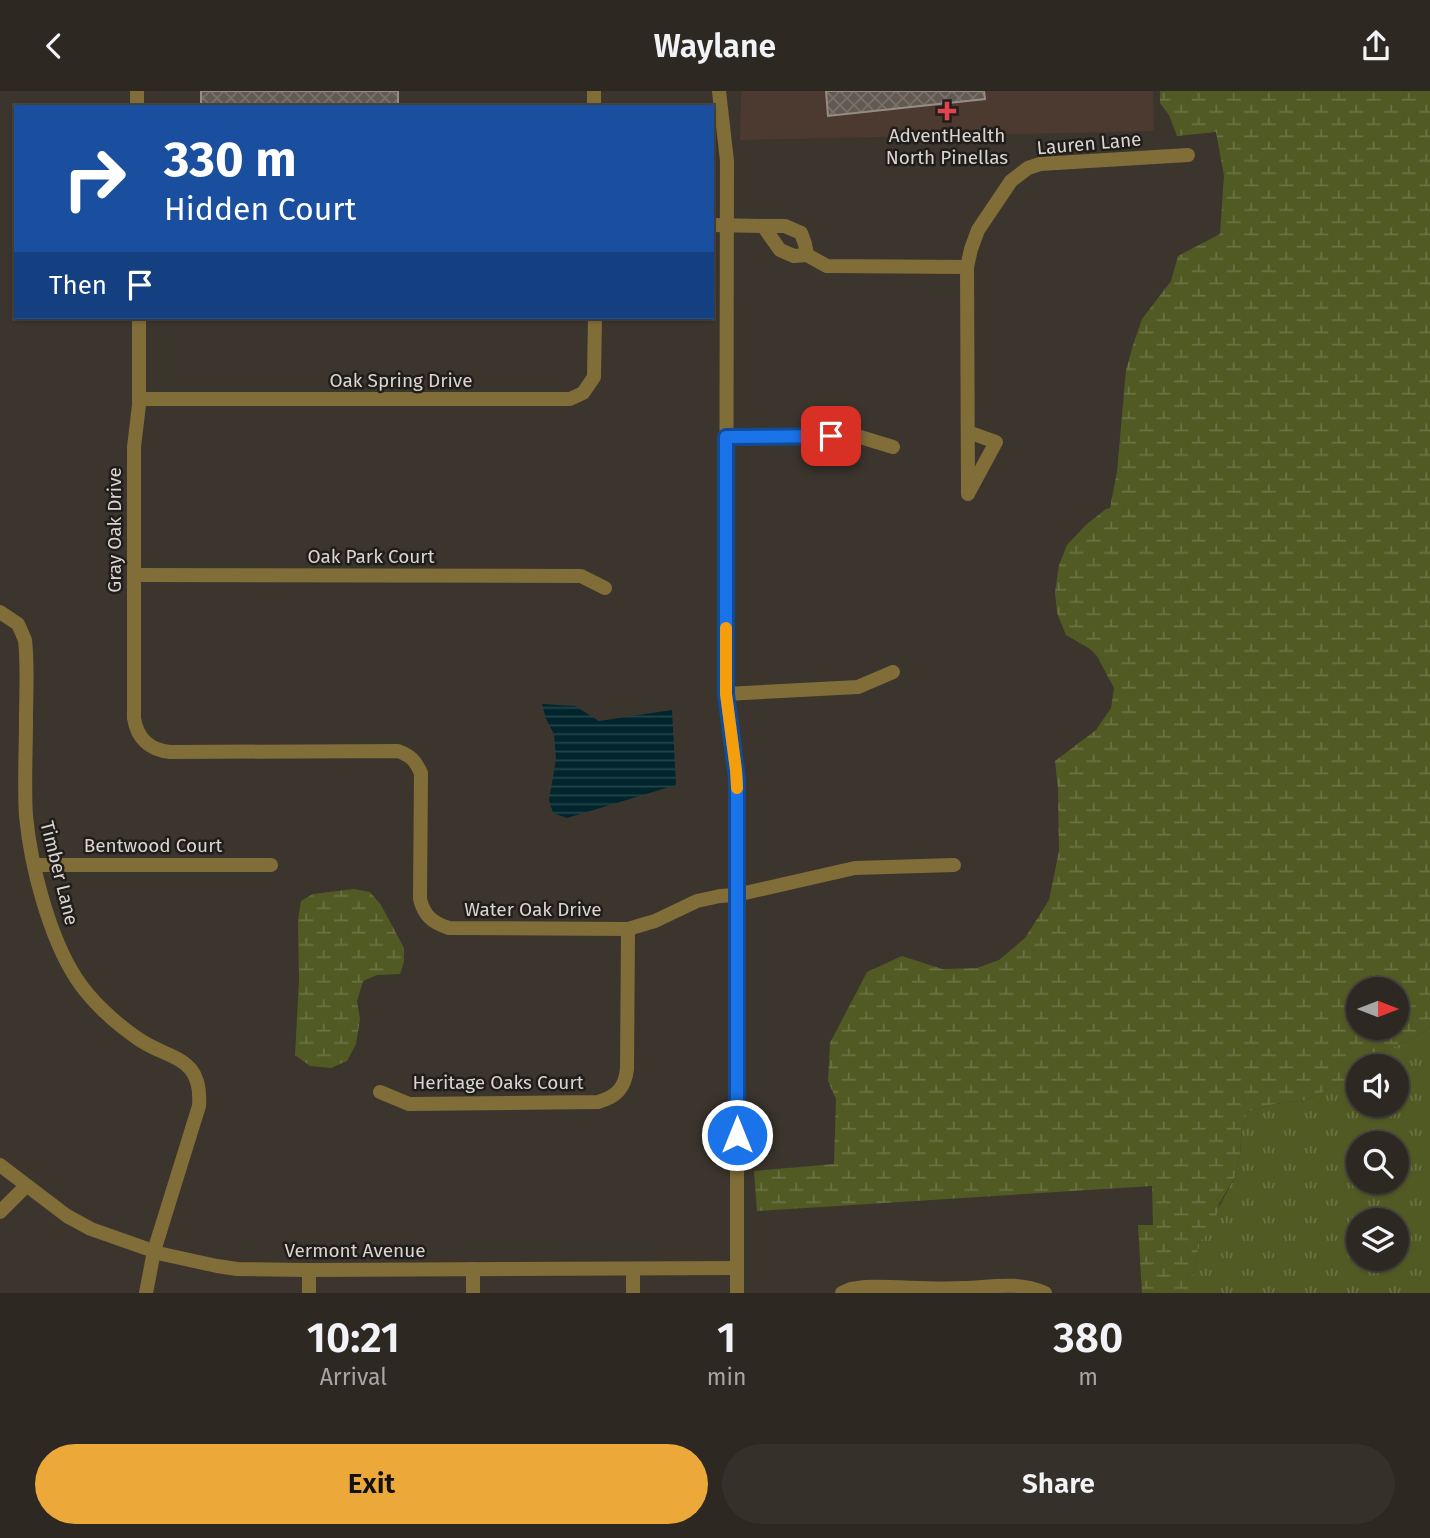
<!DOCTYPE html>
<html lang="en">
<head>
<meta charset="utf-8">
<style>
	:root { --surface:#2d2822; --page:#35302a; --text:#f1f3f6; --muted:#a7a6a5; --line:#484440; --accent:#eca93a }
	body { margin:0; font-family:"Fira Sans",sans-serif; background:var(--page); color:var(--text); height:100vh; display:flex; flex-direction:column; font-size:26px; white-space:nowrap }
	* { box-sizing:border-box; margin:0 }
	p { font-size:23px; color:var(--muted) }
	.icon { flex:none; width:38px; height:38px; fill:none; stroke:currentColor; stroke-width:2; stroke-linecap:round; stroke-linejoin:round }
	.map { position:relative; height:1202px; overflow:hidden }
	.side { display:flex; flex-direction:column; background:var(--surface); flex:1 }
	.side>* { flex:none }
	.banner { position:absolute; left:14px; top:14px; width:700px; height:214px; border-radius:0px; box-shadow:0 2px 5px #0004,0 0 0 2px var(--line); background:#1a4fa0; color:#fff; overflow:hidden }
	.needle { width:46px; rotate:90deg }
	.fabs { position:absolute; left:1346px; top:886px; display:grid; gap:14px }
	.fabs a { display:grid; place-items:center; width:63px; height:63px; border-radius:50%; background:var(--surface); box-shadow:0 2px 5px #0004,0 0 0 2px var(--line); font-size:35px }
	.pin { position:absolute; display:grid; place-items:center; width:60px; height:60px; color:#fff; margin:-30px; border-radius:14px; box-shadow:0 4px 10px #0006 }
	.me { position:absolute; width:77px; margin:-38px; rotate:0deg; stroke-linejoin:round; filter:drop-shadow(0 0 5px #0008) }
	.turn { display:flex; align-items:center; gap:24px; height:147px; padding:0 35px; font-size:32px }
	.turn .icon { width:91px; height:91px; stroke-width:2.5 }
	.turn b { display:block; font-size:49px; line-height:60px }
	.then { display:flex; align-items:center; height:66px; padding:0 35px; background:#0003; gap:14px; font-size:26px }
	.eta { display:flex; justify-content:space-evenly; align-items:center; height:119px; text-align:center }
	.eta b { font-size:42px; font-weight:600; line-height:49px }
	.cta { display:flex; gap:14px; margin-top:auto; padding:14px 35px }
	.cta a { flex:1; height:80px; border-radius:42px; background:var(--accent); color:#111; font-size:28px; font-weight:600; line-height:80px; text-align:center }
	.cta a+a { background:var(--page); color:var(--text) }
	header { display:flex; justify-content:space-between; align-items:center; height:91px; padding:0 35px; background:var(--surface); font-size:32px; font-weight:600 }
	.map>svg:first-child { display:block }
	.medical { fill:#4c3a30 }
	.grass { fill:url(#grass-tufts); fill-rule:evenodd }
	.wetland { fill:url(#wetland-marsh); fill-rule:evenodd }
	.water { fill:url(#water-rules) }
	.building { fill:url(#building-cross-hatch); stroke:#958c83; stroke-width:2 }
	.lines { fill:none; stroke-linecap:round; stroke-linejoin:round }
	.minor { stroke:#816d38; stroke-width:14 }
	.tertiary { stroke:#816d38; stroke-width:14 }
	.route-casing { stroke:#114b97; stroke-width:18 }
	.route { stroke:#1a73e8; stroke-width:12 }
	.slow { stroke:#f59e0b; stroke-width:12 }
	.health-dot { fill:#e0444e; stroke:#211d1a; stroke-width:2.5 }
	.labels { text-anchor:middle; stroke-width:5; stroke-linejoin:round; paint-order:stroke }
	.poi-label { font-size:19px; fill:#dad5d0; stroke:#211d1a }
	.street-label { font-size:19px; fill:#dad5d0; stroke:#211d1a }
</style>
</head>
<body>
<header><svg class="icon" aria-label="back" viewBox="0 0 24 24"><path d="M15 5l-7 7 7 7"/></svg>Waylane<svg class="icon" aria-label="share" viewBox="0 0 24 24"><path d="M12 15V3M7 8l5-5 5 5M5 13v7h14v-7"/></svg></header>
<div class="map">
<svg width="1430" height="1202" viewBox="0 0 1430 1202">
	<defs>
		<pattern id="grass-tufts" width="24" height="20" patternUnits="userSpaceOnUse" patternTransform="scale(1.75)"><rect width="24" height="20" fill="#525a24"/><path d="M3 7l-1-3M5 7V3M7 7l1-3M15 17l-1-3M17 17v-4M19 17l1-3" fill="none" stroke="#6a7143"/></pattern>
		<pattern id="wetland-marsh" width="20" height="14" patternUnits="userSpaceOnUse" patternTransform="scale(1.75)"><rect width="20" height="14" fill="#525a24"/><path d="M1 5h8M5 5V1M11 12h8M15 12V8" fill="none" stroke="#6a7143"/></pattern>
		<pattern id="water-rules" width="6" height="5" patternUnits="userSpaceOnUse" patternTransform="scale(1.75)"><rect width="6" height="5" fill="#00252d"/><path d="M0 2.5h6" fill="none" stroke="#25444a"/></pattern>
		<pattern id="building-cross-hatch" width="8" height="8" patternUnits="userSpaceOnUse" patternTransform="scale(1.75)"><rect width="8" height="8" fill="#625a52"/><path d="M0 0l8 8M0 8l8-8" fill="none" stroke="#78716a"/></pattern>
	</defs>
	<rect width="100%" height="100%" fill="#3c352e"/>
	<path class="medical" d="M741,0H1153L1154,40L740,49Z"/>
	<path class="grass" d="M1430,936V1202H1192V1188L1200,1151L1235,1086L1240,1064L1242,1037L1247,1021L1274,1013L1307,1009L1344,990L1358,978V1013H1396V975H1362L1376,963L1411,949ZM1358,1052H1396V1090H1358ZM1358,1129H1396V1167H1358Z"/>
	<g class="wetland">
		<path d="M1160,0H1430V936L1411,949L1376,963L1362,975H1358V978L1344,990L1307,1009L1274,1013L1247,1021L1242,1037L1240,1064L1235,1086L1219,1113L1214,1135L1200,1151L1192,1188V1202H1142L1138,1134H1153L1152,1095L757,1120L754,1080L834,1073L836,1008L828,990L830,952L867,881L902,865L942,878L977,877L999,869L1025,847L1049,809L1059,760L1058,698L1055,670L1096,639L1111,617L1114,597L1097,565L1090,558L1066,544L1057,522L1055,501L1059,474L1067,454L1087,433L1106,418L1110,417L1117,381L1126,279L1133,254L1142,228L1171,190L1178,165L1220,143L1224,85L1216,41L1177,45L1169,24L1160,12ZM1358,898H1396V936H1358Z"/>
		<path d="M354,798L370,801L381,814L404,857V871L400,883L377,884L363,890L357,910L360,928L356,953L347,970L331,977L310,975L295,964L299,890L298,829L301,810L313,803Z"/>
	</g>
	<path class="water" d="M542,613L575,615L599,630L672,619L676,694L567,727L553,722L549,709L556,668L554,643L546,628Z"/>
	<g class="building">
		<rect x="201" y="0" width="197" height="16"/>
		<path d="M826,0H984L985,8L828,25Z"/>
	</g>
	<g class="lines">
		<g class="minor">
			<path d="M137,0V16"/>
			<path d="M594,0V16"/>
			<path d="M712,134L763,135L780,159L794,165L807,164L827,175L967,176"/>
			<path d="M763,135H785L801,142L805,153L807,164"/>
			<path d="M139,226V314L134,356V627C137,647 149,659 170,661L398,660C411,665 415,669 421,682L420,808C424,825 433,832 449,837L628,838L655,830L697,810L720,805L736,804L855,777L954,774"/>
			<path d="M139,308H570L583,302L594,286L595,226"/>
			<path d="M968,341L996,351L969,401"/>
			<path d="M726,347L857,345L893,356"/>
			<path d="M968,403L967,176L971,158L978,139L1011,90L1028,77L1040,73L1188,64"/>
			<path d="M134,484L581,485L605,497"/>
			<path d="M0,521L18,533L25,549C28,575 26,603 26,629C26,661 24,694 26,725C31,776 49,845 76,887C90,909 115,932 137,947C167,969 203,963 199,1015L154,1160L146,1202"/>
			<path d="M726,603L858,596L893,581"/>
			<path d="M35,774H271"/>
			<path d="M380,1001L409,1013L598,1011C616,1006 625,997 627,978L628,838"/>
			<path d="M0,1074L67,1125L91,1138L162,1163L217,1175L237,1178L309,1179L737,1177"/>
			<path d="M0,1121L26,1095"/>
			<path d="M633,1178V1202"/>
			<path d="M309,1179V1202"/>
			<path d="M473,1202V1178"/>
			<path d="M842,1202L851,1198L865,1196C898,1195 931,1199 964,1197C991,1196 1019,1190 1045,1202"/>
		</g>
		<path class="tertiary" d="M719,0L727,70L726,603L737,688V1202"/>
	</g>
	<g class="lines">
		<defs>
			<path id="route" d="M737,1044V688L726,603V346L831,345"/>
		</defs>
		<use href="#route" class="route-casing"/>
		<use href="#route" class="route"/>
		<path class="slow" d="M726,537V603L736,679L737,697"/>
	</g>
	<path class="health-dot" d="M943.5 9.5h7v7h7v7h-7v7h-7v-7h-7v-7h7z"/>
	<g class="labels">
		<g class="poi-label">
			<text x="947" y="51">AdventHealth<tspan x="947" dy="22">North Pinellas</tspan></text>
		</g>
		<g class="street-label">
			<text transform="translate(1089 52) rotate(-5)" y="7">Lauren Lane</text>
			<text x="401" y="296">Oak Spring Drive</text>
			<text transform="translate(114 439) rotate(-90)" y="7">Gray Oak Drive</text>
			<text x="371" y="472">Oak Park Court</text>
			<text x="153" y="761">Bentwood Court</text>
			<text transform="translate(60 782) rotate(76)" y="7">Timber Lane</text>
			<text x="533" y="825">Water Oak Drive</text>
			<text x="498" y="998">Heritage Oaks Court</text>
			<text x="355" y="1166">Vermont Avenue</text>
		</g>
	</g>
</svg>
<div class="fabs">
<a><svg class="needle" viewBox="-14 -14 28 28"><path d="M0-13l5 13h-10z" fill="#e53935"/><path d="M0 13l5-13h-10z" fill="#a7a6a5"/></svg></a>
<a><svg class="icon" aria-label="sound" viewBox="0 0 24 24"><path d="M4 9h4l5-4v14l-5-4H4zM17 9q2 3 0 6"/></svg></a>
<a><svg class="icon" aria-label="search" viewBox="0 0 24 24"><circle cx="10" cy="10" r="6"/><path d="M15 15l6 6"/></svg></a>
<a><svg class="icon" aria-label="layers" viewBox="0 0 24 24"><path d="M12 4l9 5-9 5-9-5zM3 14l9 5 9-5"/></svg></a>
</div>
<div class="pin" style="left:831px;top:345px;background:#d93025"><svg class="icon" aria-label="arrive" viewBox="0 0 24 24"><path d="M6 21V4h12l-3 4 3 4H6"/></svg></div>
<svg class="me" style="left:737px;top:1044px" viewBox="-20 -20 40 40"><circle r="17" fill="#1a73e8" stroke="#fff" stroke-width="3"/><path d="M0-11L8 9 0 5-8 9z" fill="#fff"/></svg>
<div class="banner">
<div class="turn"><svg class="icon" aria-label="right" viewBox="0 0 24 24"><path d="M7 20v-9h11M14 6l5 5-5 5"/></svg><div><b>330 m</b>Hidden Court</div></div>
<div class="then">Then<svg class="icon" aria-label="arrive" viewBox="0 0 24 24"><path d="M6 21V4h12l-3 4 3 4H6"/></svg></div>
</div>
</div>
<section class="side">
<div class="eta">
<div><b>10:21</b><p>Arrival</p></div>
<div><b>1</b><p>min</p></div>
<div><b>380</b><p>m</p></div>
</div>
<div class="cta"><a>Exit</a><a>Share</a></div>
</section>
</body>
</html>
